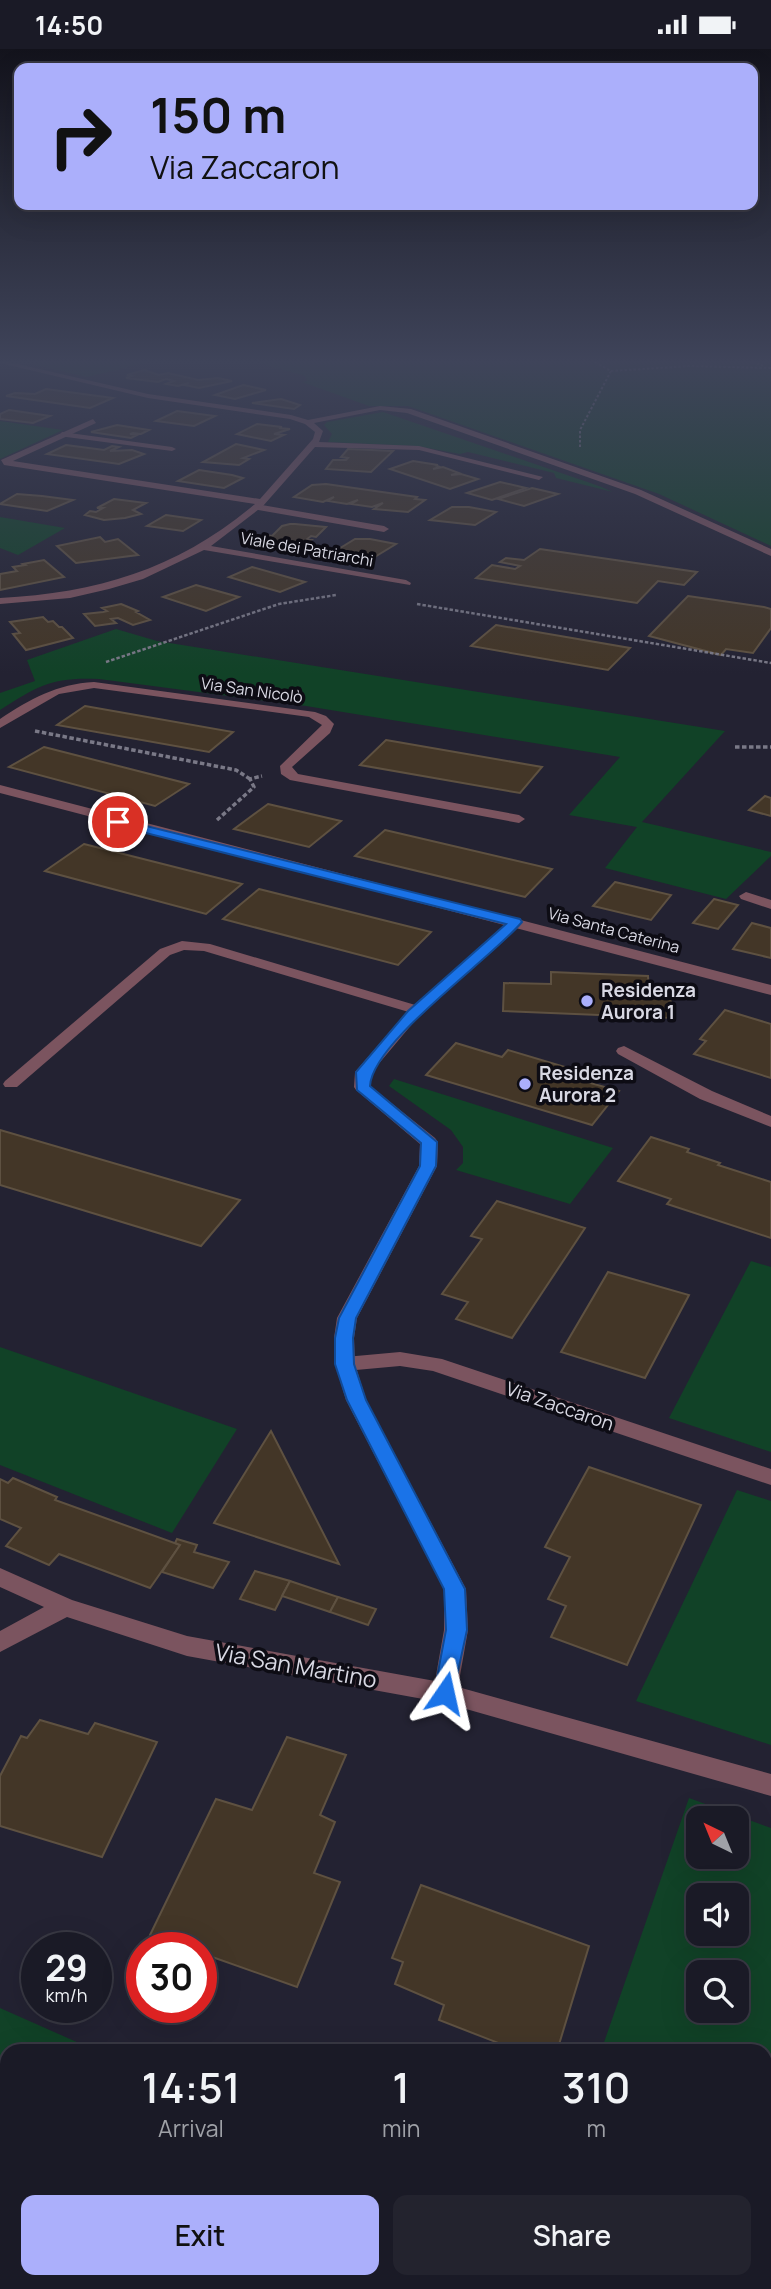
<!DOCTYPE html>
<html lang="en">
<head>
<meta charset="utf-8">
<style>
	:root { --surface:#1a1a26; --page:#23232e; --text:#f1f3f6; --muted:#9fa1a7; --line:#383843; --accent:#abaffb }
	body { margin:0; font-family:Manrope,sans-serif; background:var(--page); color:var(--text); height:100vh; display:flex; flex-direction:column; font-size:26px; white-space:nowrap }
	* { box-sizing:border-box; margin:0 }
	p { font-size:23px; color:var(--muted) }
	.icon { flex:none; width:38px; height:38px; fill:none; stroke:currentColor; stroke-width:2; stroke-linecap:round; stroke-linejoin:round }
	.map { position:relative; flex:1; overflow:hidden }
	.drawer { position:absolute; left:0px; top:1995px; width:772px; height:245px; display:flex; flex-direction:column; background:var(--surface); border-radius:21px 21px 0 0; box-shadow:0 7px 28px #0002,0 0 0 2px var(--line) }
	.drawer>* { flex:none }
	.hud { position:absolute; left:14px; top:14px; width:744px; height:147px; border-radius:14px; box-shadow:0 7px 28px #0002,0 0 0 2px var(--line); background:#abaffb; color:#111; overflow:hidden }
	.needle { width:46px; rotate:317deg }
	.tools { position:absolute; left:686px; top:1757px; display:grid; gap:14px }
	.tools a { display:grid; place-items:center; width:63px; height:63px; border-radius:14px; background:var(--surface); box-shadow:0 7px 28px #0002,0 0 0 2px var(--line); font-size:35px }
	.speed { position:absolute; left:21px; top:1883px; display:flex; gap:14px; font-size:35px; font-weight:700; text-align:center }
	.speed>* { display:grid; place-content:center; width:91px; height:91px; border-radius:50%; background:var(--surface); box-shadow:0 7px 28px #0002,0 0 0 2px var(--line); line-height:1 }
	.speed small { font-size:18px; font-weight:400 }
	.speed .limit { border:10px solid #d22; background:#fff; color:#111 }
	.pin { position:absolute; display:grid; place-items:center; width:60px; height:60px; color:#fff; margin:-30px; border:4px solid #fff; border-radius:50%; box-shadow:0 2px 7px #0007 }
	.me { position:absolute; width:77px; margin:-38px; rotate:11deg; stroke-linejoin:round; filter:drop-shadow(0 0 5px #0008) }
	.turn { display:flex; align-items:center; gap:24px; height:147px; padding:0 21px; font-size:32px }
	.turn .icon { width:91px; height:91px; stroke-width:2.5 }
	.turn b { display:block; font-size:49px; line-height:60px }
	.eta { display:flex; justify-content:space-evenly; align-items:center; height:119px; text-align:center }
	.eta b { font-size:42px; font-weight:600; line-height:49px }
	.action { display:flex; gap:14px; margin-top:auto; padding:14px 21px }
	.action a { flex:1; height:80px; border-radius:14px; background:var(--accent); color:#111; font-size:28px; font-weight:600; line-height:80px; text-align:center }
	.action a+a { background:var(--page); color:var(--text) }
	.status { display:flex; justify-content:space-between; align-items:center; height:49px; padding:0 35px; background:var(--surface); direction:ltr }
	.status svg { height:19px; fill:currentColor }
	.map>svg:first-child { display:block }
	.green { fill:#114227; fill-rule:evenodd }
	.building { fill:#433627; stroke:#5e5141; stroke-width:2 }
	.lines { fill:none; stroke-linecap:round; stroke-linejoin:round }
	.path-far2 { stroke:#7a7987; stroke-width:2; stroke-dasharray:2.5 2; stroke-linecap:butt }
	.path-far1 { stroke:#7a7987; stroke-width:2.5; stroke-dasharray:3.5 2; stroke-linecap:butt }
	.path { stroke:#7a7987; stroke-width:3.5; stroke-dasharray:4.5 2.5; stroke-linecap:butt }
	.service { fill:#7b545f; fill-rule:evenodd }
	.minor { fill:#7b545f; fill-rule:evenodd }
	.tertiary { fill:#7b545f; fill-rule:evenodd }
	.route { fill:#1a73e8; stroke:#114b97; stroke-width:2 }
	.poi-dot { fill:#abaffb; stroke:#0d0c14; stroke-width:2.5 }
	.labels { text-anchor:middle; stroke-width:7; stroke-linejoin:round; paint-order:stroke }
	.far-street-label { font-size:16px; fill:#d8d8e3; stroke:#0d0c14 }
	.poi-label { font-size:19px; font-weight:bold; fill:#d8d8e3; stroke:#0d0c14; text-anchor:start }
	.street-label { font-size:19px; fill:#d8d8e3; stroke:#0d0c14 }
	.near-street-label { font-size:23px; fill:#d8d8e3; stroke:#0d0c14 }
</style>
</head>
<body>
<div class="status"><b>14:50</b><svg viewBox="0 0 49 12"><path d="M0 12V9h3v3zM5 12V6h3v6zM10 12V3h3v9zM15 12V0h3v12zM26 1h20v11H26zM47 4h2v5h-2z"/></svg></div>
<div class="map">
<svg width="771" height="2240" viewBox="0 0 771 2240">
	<rect width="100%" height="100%" fill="#232232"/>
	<g class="green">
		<path d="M48,311H157L87,328L31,315Z"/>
		<path d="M249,311H771V497L659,445L408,357H369L302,333L307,332L305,327Z"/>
		<path d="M383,363L599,437L613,443L556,429L554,424L468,403L460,405L417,397L328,393L332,385L324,376L327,373Z"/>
		<path d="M0,372L63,381L0,410Z"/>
		<path d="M0,468L65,479L18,506L0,499Z"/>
		<path d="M116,580L157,592L725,682L642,773L771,803V807L726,850L605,819L637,778L569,766L620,708L306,657L99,630C52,628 39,636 0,661V644L35,632L27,611Z"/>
		<path d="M394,1030L613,1099L570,1155L456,1121L463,1114V1098L451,1081L389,1037Z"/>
		<path d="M751,1212L771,1218V1403L669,1369Z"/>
		<path d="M0,1298L237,1380L172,1484L0,1416Z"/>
		<path d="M737,1441L771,1452V1696L636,1652Z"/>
		<path d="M689,1749L771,1779V2240H0V1959L97,2002H7V2233H765V2002H601ZM698,1769H737V1808H698ZM698,1846H737V1885H698ZM698,1923H737V1962H698Z"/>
	</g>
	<g class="building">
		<path d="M144,321L159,326L168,324L198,331L218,329L232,332L199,339L184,336L189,334L178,337L166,335L174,332L166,330L158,333L126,329L132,327L127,326Z"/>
		<path d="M243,336L266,341L235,350L215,346Z"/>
		<path d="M46,340L113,349L90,359L6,347L15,344L35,345Z"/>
		<path d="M281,350L300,356L294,360L252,354Z"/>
		<path d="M9,361L50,367L33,374L0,370V365Z"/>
		<path d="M177,362L215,367L194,377L156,372Z"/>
		<path d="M257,375L282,378L279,379L290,380L274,385L284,386L271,392L237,385Z"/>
		<path d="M117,376L149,381L141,385L133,384L130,385L137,386L131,389L91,383Z"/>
		<path d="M236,395L264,401L243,409L249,410L239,416L203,413Z"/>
		<path d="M66,396L104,401L112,397L119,398L110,402L132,401L144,405L119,415L47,405Z"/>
		<path d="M348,400L393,402L371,423L326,420L333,411H346L348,409L341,408Z"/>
		<path d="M413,412L438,416H435L440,418L433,420L443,418L459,424L451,426L461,425L478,430L450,440L390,420Z"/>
		<path d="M199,421L232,426L243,429L224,439L178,432Z"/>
		<path d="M500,433L526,439L492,451L467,444Z"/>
		<path d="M326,435L417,448L415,450L425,451L408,463L374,460L383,454L372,458L351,455L358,451L347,455L328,452L334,448L323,453L294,448L312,436Z"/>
		<path d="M532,439L558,445L524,457L498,450Z"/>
		<path d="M17,445L42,447L73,451L47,462L0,455Z"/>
		<path d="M114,450L146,454L133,461L141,465L125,469L104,471L85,466L90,462L96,463L103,459H97Z"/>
		<path d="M452,458H469L496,463L475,476L430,471Z"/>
		<path d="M166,466L201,471L183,482L147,477Z"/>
		<path d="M290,475H295L326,478L316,488L311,487L306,491H311L296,501L263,497L260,495L263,493H259L267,486L272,487L282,477Z"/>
		<path d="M100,488L105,493L118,490L138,506L76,514L57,497Z"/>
		<path d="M355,490H370L396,495L373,509L337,501Z"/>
		<path d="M540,500L697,523L684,536L658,532L637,554L476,529L492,516L515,520L520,517L500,513L506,509L524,511Z"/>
		<path d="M44,511L64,528L0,541V525L17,522L13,518L25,516L23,515Z"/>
		<path d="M252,518L305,533L280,543L229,528Z"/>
		<path d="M196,536L239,548L206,562L163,548Z"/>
		<path d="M688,547L764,558L771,560V579L753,604L726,600L721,606L649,587Z"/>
		<path d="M121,555L138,562L136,563L150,571L133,576L118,569L111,570L116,574L95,577L84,565L103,563L107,562L102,559Z"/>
		<path d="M43,568L48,573L53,572L59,578H62L73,589L26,601L13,585L20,584L10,573Z"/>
		<path d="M496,576L630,599L608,621L471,597Z"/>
		<path d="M85,657L233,683L209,703L57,676Z"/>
		<path d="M386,691L542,718L520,744L360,716Z"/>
		<path d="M44,698L189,735L155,757L9,718Z"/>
		<path d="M765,747L771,749V767L749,761Z"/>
		<path d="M268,755L341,772L309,798L234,780Z"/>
		<path d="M385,781L552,820L525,848L355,807Z"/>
		<path d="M84,795L242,835L206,865L45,822Z"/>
		<path d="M615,833L671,846L651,871L593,857Z"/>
		<path d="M259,840L431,883L398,916L223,870Z"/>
		<path d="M714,850L738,856L718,880L693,874Z"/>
		<path d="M752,874L771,879V909L733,900Z"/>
		<path d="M551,923L648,927L649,941L670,942L672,969L503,962L504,934L551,935Z"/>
		<path d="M725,961L771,975V1029L694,1005L706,992L700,990Z"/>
		<path d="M456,994L502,1008L508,1001L575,1021L569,1028L619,1042L592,1076L426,1026Z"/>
		<path d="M0,1081L240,1151L201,1197L0,1136Z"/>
		<path d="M651,1088L689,1100L687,1103L720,1114L718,1116L771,1133V1189L667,1155L671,1150L618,1132Z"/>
		<path d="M497,1152L585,1179L512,1289L456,1270L468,1253L442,1245L482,1190L471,1187Z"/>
		<path d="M608,1223L689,1246L645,1329L561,1303Z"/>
		<path d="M271,1382L339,1515L214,1474Z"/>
		<path d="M589,1418L701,1456L627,1616L551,1588L566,1557L548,1550L570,1508L545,1498Z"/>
		<path d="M13,1429L57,1448L55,1451L180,1496L150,1539L59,1505L49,1516L6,1497L21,1479L0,1470V1430L8,1434Z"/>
		<path d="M177,1490L197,1496L194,1503L229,1513L213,1539L162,1523L180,1496L175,1494Z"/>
		<path d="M255,1522L290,1532L275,1561L240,1550Z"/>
		<path d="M290,1532L338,1548L330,1563L282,1547Z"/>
		<path d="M338,1548L376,1560L368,1576L330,1563Z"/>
		<path d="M40,1671L88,1685L95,1674L157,1693L102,1808L0,1777V1727L21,1687L27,1689Z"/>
		<path d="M287,1688L346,1706L320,1766L335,1773L314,1824L340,1833L297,1938L201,1904V1899H186L150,1886L216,1750L252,1761Z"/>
		<path d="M421,1836L589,1897L557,2002H519L439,1971L444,1956L395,1935L403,1913L392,1909Z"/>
	</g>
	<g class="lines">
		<g class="path-far2">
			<path d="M748,311L764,317"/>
			<path d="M611,322L690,317L771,319"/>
			<path d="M580,398V381L611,322L591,311"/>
		</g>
		<g class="path-far1">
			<path d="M417,555L771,614"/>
			<path d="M106,613L279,555L336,546"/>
		</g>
		<g class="path">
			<path d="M35,682L236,721L250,730"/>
			<path d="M735,698H771"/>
			<path d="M217,771L254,738L250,730L262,727"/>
		</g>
		<g class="service">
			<path d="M62,383L172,398L176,400L172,402L59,387Z"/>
			<path d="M256,455L384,477L389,480L384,483L253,460L252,458Z"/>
			<path d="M746,843L771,851V860L741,850L739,847Z"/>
			<path d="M182,892L210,895L422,958L425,961L417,966L412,964L204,902L184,901L170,906L17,1038H5L3,1035L5,1032L160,900Z"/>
			<path d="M624,997L712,1042L771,1067V1078L700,1050L618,1005L616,1002L618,999Z"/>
			<path d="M400,1303L442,1310L771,1420V1436L433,1322L400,1317L345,1322L338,1320L335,1315L338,1310L345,1308Z"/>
		</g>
		<g class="minor">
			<path d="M0,311L148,345L291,366L308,371L380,357L411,360L641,441L771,500V507L635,445L407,364L380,361L314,374L323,382L319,393L419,397L543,428L539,431L419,401L315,398L263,457L211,497L406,531L411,534L410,536L204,501L143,530L109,540L70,549L0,555V549C99,544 179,519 255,455L4,416L1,411L93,370L96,374L13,412L260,450L313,390L315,383L305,375L290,370L148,349L0,314Z"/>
			<path d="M94,633L315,663L326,667L334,675L330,684L292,718L298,725L519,766L525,770L519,774L290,731L281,725L280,717L322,676L309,668L94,639L59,645L0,679V670C30,650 57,635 94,633Z"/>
			<path d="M516,869L521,870V876L418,968L371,1024L370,1037L435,1089L438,1093L437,1117L357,1269L354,1289L355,1315L366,1351L466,1540L468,1581L458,1638L771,1725V1747L445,1654L187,1607L67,1568L0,1603V1582L44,1558L0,1538V1519L72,1551L187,1587L435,1632L444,1581V1540L346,1351L335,1315L334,1289L337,1269L419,1117L420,1095L356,1041L354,1038L355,1023L408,962L511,870Z"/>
		</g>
		<path class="tertiary" d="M0,736L771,936V946L0,744Z"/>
	</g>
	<linearGradient id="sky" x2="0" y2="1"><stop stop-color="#13131c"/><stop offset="0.5" stop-color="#3f445a"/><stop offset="1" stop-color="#3f445a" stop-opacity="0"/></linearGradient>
	<rect width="771" height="625" fill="url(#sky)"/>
	<path class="route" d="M118,770L520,870L522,873C491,910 372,993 370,1037L437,1093L436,1117L356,1269L353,1289L354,1315L366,1351L465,1540L467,1581L452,1650L445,1653L437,1650L434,1644L446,1581L444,1540L347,1351L335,1315V1289L339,1269L420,1117L421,1094L357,1041L356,1023L408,962L506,875L114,776L113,773Z"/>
	<g class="poi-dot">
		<circle cx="587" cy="952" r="7"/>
		<circle cx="525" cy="1035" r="7"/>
	</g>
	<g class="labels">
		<g class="far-street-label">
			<text transform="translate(307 500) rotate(10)" y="6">Viale dei Patriarchi</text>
			<text transform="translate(252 641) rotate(8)" y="6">Via San Nicolò</text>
			<text transform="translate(614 881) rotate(15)" y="6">Via Santa Caterina</text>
		</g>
		<g class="poi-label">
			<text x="601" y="948">Residenza<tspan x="601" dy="22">Aurora 1</tspan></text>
			<text x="539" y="1031">Residenza<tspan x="539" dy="22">Aurora 2</tspan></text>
		</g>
		<g class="street-label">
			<text transform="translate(560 1357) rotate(19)" y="7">Via Zaccaron</text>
		</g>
		<g class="near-street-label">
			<text transform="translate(296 1617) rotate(10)" y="8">Via San Martino</text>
		</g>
	</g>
</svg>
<div class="tools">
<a><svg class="needle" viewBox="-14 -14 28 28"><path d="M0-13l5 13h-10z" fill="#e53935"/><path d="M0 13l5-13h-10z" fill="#9fa1a7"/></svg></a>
<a><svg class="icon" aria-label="sound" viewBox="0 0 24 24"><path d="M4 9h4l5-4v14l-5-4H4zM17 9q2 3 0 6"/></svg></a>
<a><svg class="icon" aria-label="search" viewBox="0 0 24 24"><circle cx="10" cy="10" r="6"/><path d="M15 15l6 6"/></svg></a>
</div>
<div class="speed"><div>29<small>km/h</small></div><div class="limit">30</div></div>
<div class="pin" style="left:118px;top:773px;background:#d93025"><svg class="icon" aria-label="arrive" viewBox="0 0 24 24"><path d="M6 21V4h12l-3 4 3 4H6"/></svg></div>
<svg class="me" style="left:445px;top:1644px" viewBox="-20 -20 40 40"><path d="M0-17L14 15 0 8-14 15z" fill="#1a73e8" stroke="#fff" stroke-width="4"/></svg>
<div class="hud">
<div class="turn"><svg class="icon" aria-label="right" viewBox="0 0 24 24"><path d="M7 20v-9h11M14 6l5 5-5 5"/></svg><div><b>150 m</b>Via Zaccaron</div></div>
</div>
<section class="drawer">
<div class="eta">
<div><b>14:51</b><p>Arrival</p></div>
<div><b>1</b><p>min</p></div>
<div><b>310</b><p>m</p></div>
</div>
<div class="action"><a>Exit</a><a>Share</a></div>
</section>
</div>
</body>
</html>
